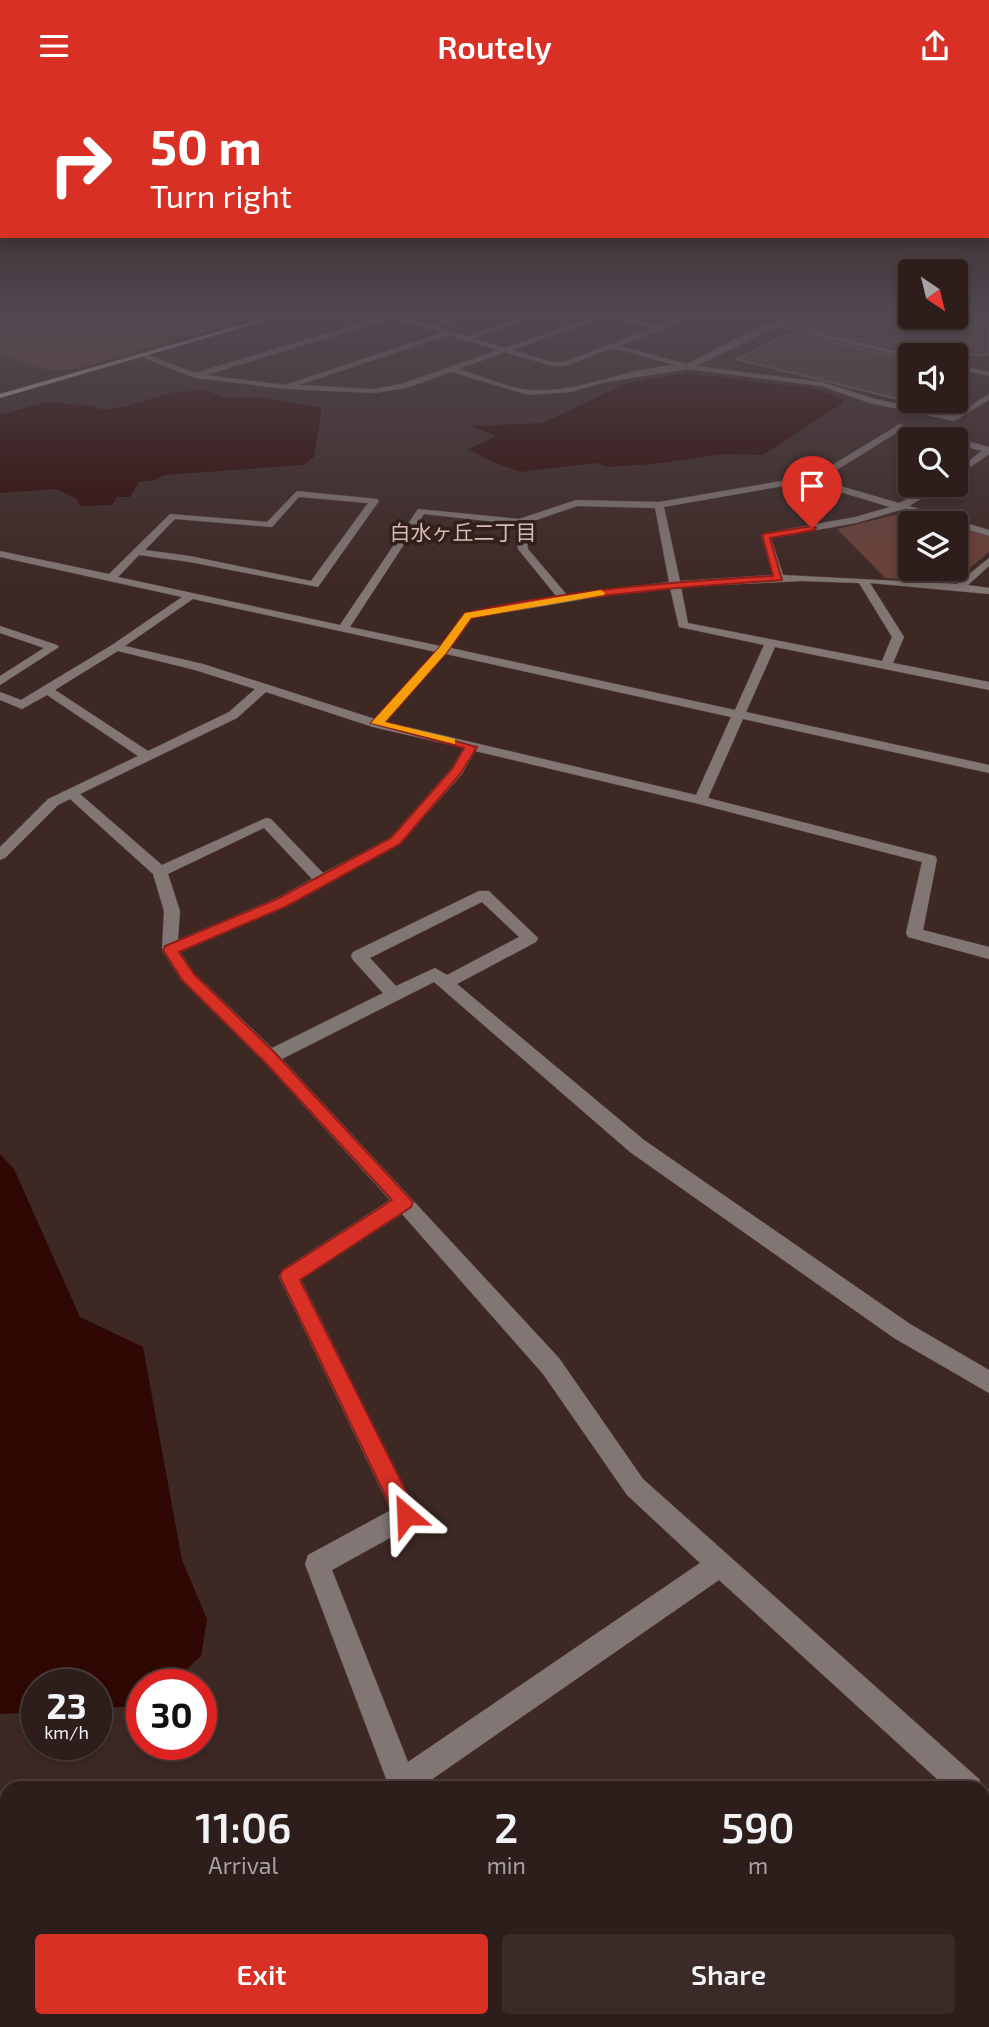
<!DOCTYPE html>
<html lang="en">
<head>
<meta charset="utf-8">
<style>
	:root { --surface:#2e1e1b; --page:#3a2b28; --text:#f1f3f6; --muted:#a7a2a3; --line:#493c3a; --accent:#d93025 }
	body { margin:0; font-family:"Exo 2","Noto Sans JP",sans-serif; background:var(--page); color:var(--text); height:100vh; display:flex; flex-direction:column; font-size:26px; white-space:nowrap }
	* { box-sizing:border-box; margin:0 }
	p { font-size:23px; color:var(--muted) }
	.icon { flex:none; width:38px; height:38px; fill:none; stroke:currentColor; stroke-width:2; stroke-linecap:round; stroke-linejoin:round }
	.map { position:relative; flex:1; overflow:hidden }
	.side { position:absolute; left:0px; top:1690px; width:990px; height:247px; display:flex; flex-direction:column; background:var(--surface); border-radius:21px 21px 0 0; box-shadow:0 4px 10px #0003,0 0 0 2px var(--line) }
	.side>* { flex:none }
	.top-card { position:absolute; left:0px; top:0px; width:990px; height:147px; box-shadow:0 4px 10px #0003,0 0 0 2px var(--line); background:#d93025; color:#fff; overflow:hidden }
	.needle { width:46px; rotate:145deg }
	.fabs { position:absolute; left:898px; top:168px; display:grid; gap:14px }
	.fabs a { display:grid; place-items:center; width:70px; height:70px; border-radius:7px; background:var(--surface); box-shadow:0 4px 10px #0003,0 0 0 2px var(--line); font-size:35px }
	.speed { position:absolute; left:21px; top:1578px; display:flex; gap:14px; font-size:35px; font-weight:700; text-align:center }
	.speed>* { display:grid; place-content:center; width:91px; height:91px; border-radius:50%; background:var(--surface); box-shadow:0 4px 10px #0003,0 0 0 2px var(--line); line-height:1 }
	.speed small { font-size:18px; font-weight:400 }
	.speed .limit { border:10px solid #d22; background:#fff; color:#111 }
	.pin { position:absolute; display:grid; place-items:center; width:60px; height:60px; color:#fff; margin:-72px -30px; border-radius:50% 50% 50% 0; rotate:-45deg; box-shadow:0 0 7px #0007 }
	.pin .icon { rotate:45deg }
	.me { position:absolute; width:77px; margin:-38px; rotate:334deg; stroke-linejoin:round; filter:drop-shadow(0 0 5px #0008) }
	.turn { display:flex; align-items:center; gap:24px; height:147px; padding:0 35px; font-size:32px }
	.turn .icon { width:91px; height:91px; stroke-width:2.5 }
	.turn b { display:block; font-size:49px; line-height:60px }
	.eta { display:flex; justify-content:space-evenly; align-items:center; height:119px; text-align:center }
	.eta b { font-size:42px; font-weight:600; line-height:49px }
	.action { display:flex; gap:14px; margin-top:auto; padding:14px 35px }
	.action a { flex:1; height:80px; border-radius:7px; background:var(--accent); color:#fff; font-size:28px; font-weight:600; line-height:80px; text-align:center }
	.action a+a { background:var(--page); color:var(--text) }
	header { display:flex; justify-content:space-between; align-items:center; height:91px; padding:0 35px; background:var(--accent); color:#fff; font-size:32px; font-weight:600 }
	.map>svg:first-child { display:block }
	.green { fill:#694037 }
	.water { fill:#2f0803 }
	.building { fill:#56403b; stroke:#7a615c; stroke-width:2 }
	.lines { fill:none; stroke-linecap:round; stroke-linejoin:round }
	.minor-casing { stroke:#584440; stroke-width:1 }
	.major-casing { stroke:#584440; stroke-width:1 }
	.minor { fill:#827674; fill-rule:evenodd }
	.major { fill:#d5beb8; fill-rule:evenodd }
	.route { fill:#d93025; stroke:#8d1f18; stroke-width:2 }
	.slow { fill:#f59e0b }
	.labels { text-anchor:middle; stroke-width:7; stroke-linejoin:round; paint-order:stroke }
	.far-neighbourhood-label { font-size:21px; fill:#d7bcb6; stroke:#331f1a }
</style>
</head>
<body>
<header><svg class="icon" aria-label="menu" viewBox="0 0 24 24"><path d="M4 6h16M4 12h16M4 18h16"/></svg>Routely<svg class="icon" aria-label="share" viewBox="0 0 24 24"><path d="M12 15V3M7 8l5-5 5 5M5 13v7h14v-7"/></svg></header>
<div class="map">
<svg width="989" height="1936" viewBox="0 0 989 1936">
	<rect width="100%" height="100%" fill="#3d2824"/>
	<g class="green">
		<path d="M0,223H267L80,277C49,283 29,275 0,263Z"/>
		<path d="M907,421L945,432H910V478H956V436L989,445V461L952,492L885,487L837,438Z"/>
	</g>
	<g class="water">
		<path d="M687,282L812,297L841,307L843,312L763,364L725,363L652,373L608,376L595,372L520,381L489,369L469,358L496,345L471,335L543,332L627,292Z"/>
		<path d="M205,299L222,306H260L322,317L314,366L303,374L164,384L156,389L139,391L130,406H117L112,414L80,415L77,408L56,398L0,402V324L46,311L93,315C108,326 152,305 171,302C182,300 194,300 205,299Z"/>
		<path d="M0,1063L14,1078L80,1226L143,1256L182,1469L207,1528L201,1565L170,1594H142V1615L96,1617V1594H37V1621L0,1623Z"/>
	</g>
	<g class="building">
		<path d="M832,223L954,226L989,234V264H916L914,261L805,236Z"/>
		<path d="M791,242L910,269V311L736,268Z"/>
	</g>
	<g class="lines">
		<defs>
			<g id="minor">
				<path d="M382,223H399L400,225L429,234L465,223H474L436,236L467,245L534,223H543L474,247L505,257L601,223L659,235L692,223H700L620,255L687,273C711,261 779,223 803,223L783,233L913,264H910V267L777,236L696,275L822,291L875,308L953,325L989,303V309L954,330L870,312L821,295L688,278L606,291L571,301L529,304L451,281L406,297L374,302L286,298L195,287L136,264L143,262L195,282L385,225ZM606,226L653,237L564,271H552L512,259ZM393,227L441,242L285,294L206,284ZM448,244L498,259L401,293L374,298L299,294ZM613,257L674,274C626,277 579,302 531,299C510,298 479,284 459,278L505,261L552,275H565Z"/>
				<path d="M956,223L989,228V232L956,225Z"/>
				<path d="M956,273L989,281V285L956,277Z"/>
				<path d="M900,333L952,348H939L901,339L835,380L816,388L899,412L935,394H945L909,415L989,439V445L956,435V432H946L900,419L856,432L771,447L783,484L957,493L989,467V475L968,494L989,497V503L870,492L904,546L893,572L989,591V599L775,556L746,621L989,674V682L743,628L708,707L935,765L937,768L923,839L989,856V868L908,846L906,842L922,771L699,713L475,660L462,683L400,753L287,815L180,861L194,882L272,957L383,902L353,869L351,865L353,861L479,800H489L538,847L536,851L457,893L644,1049L910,1233L989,1279V1302L894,1247L630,1061L434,891L282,968L559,1267L643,1388L979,1688L983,1697H984L989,1699V1730L984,1728V1698H948L719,1489L418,1698H390L305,1473L308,1464L391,1419L279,1186L282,1179L390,1109L264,971L182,890L162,859L164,820L153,783L70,708L58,714L5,767L0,769V756L48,708L138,665L47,604L22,618L0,609V601L21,609L112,554L182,506L0,466V460L109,483L170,423L267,431L297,400L377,408L379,410L318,496L190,471L139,464L118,486L340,534L418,418L519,428L576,409L659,411L805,386L829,376ZM807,391L890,416L855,426L761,443L773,484L680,490L664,416ZM299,406L368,412L311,490L190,465L145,459L175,428L272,436ZM577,415L655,417L669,491L567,504L528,458L525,433ZM424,423L515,433L518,458L557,506L464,522L440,555L350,536ZM802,490L859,492L892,546L882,570L688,532L681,496ZM670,497L679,536L764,554L735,619L451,557L472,527L584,508ZM193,508L436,561L375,628L203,573L125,555ZM118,560L195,579L255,598L229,621L148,660L55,599ZM446,563L731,626L696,704L386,631ZM266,601L373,636L464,657L451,678L390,747L323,782L271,728L266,727L162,774L80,703L237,627ZM264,737L312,788L277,807L178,849L180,820L168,783ZM482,811L519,846L447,884L435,877L396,895L370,867ZM402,1123L543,1283L627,1404L700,1472L408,1671L332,1479L415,1433L418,1424L301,1189Z"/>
				<path d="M956,347L989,356V363L956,386V379L982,360L956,353V348H953Z"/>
				<path d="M0,535L57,554L59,556L0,594V585L44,557L0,542Z"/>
			</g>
			<path id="major" d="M280,223H289L0,307V303Z"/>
		</defs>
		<use href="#minor" class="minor-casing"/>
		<use href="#major" class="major-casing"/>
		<use href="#minor" class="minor"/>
		<use href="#major" class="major"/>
	</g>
	<linearGradient id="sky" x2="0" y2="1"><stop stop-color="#221614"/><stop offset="0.45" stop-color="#514850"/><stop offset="1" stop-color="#514850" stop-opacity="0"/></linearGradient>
	<rect width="989" height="494" fill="url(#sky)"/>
	<path class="route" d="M812,435L816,437L815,439L770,447L782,489L677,497L563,509L472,527L446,562L385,631L477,656L461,682L400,753L287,815L179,861L194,883L275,962L413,1111L411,1116L300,1189L414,1416L417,1424L414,1431L406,1435L398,1431L280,1186L282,1180L392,1109L264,970L183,890L163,859L165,855L277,808L391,747L452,678L464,657L371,632L439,557L465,522C566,499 669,491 773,485L762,443Z"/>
	<path class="slow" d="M601,499L605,502L604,504L471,527L446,562L385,631L455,648V653L371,632L439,557L465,522Z"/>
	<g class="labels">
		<g class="far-neighbourhood-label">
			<text x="463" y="449">白水ヶ丘二丁目</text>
		</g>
	</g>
</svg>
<div class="fabs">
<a><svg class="needle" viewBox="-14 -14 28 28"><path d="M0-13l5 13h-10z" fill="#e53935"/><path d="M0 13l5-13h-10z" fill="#a7a2a3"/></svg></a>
<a><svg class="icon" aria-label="sound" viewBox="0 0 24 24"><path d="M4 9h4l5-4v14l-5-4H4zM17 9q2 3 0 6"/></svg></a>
<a><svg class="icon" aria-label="search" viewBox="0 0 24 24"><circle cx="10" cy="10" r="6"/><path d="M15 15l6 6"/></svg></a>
<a><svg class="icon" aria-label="layers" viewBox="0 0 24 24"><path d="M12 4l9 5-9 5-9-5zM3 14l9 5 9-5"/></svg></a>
</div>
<div class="speed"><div>23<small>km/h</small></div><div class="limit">30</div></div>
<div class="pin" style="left:812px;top:437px;background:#d93025"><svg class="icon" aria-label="arrive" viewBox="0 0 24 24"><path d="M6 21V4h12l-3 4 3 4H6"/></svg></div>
<svg class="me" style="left:406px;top:1424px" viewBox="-20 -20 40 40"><path d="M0-17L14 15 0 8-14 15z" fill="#d93025" stroke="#fff" stroke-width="4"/></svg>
<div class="top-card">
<div class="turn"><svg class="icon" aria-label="right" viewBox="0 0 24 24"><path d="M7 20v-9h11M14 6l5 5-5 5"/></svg><div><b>50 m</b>Turn right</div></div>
</div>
<section class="side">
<div class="eta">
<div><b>11:06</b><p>Arrival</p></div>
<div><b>2</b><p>min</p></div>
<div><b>590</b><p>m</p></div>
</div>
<div class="action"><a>Exit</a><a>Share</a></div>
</section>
</div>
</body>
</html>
